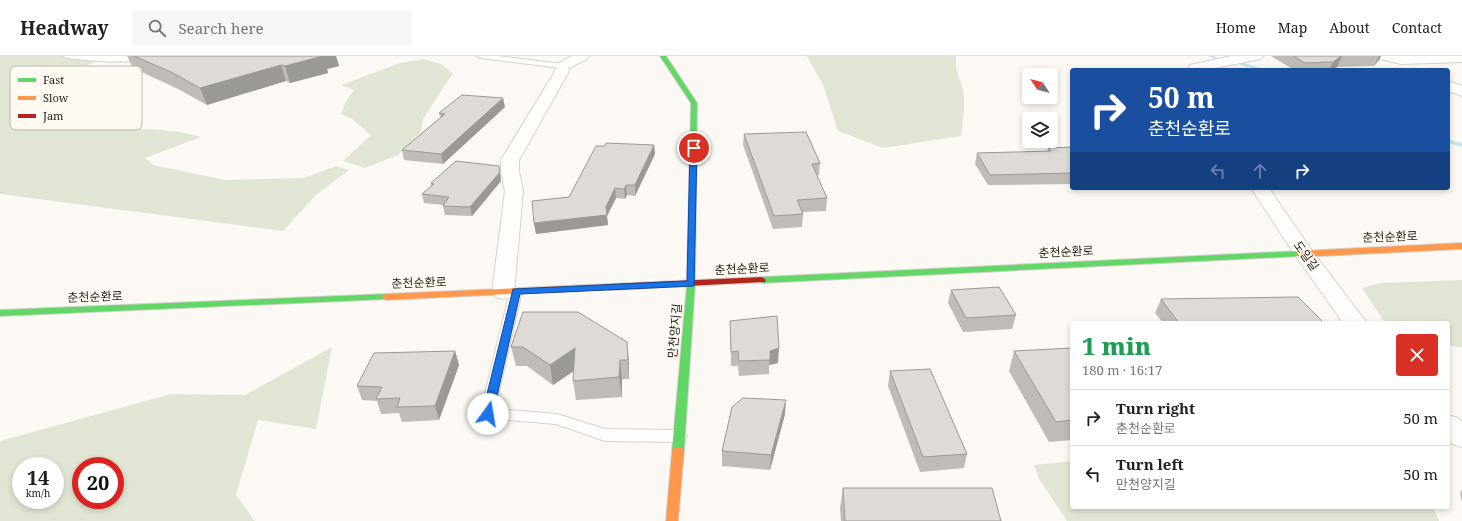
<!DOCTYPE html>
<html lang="en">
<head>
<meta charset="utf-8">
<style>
	:root { --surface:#fff; --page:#f6f6f6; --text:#202124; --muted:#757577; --line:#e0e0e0 }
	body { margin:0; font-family:"Noto Serif","Noto Sans KR",serif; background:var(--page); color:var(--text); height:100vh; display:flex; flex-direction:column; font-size:15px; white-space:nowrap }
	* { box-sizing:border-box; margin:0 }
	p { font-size:13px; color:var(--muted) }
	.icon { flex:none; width:22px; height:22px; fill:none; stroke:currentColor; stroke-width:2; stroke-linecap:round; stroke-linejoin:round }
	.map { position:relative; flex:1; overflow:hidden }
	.drawer { position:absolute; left:1070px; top:265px; width:380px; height:188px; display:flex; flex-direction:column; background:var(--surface); border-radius:4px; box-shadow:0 2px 6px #0003 }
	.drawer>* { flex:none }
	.top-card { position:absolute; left:1070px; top:12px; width:380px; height:122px; border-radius:4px; box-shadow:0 2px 6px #0003; background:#1a4fa0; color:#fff; overflow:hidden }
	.needle { width:26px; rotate:305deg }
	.controls { position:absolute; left:1022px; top:12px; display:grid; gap:8px }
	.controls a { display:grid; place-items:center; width:36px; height:36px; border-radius:4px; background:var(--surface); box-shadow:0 2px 6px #0003; font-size:20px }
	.speed { position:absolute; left:12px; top:401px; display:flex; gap:8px; font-size:20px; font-weight:700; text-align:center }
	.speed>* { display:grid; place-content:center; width:52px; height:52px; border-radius:50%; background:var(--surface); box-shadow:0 2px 6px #0003; line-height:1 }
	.speed small { font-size:10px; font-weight:400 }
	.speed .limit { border:6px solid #d22; background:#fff; color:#111 }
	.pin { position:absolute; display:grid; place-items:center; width:34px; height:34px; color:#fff; margin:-17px; border:2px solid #fff; border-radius:50%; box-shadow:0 1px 4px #0007 }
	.me { position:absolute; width:44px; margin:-22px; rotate:13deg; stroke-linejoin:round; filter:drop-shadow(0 0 3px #0008) }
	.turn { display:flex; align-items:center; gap:14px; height:84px; padding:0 12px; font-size:18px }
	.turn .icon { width:52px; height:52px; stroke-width:2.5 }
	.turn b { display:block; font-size:28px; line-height:34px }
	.lanes { display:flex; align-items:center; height:38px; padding:0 12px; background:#0003; justify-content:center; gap:20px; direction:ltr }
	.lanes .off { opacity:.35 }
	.round { display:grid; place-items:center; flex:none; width:42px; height:42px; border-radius:4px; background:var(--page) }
	.summary { display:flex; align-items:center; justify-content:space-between; height:68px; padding:0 12px }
	h1 { font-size:24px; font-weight:800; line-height:30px; color:#1e9e55 }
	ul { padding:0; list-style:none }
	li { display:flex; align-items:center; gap:12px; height:56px; padding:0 12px; border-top:1px solid var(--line) }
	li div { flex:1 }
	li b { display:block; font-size:15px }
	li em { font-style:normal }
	header { display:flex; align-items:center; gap:24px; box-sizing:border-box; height:56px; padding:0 20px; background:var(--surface); border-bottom:1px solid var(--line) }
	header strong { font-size:19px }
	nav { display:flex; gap:22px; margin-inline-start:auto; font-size:14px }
	.search { width:280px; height:36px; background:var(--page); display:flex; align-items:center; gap:10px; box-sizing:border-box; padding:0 14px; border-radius:4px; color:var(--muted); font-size:15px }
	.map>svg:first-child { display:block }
	.green { fill:#e1e6d4; fill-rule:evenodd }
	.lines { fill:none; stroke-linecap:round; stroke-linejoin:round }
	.stream { fill:#c4e7ec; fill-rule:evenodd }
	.lane-casing { stroke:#d6d3ce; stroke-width:2 }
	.street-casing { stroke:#d6d3ce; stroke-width:2 }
	.fast-casing { stroke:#d6d3ce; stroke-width:2 }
	.slow-casing { stroke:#d6d3ce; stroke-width:2 }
	.jam-casing { stroke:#d6d3ce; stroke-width:2 }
	.lane { fill:#fffefd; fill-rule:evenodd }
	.street { fill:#fffefd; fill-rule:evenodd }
	.fast { fill:#63d668; fill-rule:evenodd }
	.slow { fill:#ff974d; fill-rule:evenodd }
	.jam { fill:#b3261e; fill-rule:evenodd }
	.wall { fill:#bfbcb8 }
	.shaded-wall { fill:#9b9996 }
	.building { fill:#dedbd6; stroke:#9b9996 }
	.route { fill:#1a73e8; stroke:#114b97 }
	.labels { text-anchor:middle; stroke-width:3; stroke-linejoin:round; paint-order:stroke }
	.street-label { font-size:12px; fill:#211e19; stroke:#fffaf1 }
	.key { fill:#fffaf1; stroke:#bcb8b0; stroke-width:1 }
	.key-label { font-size:11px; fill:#211e19 }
</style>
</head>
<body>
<header>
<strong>Headway</strong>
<div class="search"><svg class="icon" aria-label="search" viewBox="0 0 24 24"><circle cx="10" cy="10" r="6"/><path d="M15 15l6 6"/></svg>Search here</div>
<nav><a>Home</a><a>Map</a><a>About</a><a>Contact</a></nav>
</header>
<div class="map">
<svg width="1462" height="465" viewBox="0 0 1462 465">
	<rect width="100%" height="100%" fill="#fcf9f4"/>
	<g class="green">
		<path d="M0,0H109L40,29L13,55C38,62 62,68 88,70C127,74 163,70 201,81L145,102L153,109L225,124L304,122L336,110L349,114L317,138L283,175L0,138Z"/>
		<path d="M807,0H956C955,16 958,16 962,30C966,46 963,64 961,80L883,92L838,75L823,29Z"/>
		<path d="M423,3L441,8L453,17L423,63L421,76L398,99L365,112L343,105L371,79L352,63L341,58L346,45L354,34L341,29L400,7Z"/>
		<path d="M1462,224V292L1448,289V267H1385L1362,232L1380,227Z"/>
		<path d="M332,291L316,373L258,364L236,439L255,465H0V385L171,338L245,339ZM21,410H55V444H21ZM81,410H115V444H81Z"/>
		<path d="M1072,405V451H1433L1439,465H1067L1039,423L1034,409Z"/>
	</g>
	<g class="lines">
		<g class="stream">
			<path d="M1208,0H1214L1217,2L1215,3Z"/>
			<path d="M1240,7H1244L1267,14H1258L1240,9Z"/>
			<path d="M1448,83L1462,87V91L1448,87Z"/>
		</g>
		<defs>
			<g id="lane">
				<path d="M63,0H151C138,10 84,4 67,2Z"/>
				<path d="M476,0H498L562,8L566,10L562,12L480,2Z"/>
				<path d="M516,231L522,235L495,353L557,358L605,373L679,374L684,376L687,380L684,384L679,386L605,385L556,368L482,362L480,358L510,235Z"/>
			</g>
			<g id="street">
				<path d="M572,0H589L587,3L569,12L568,17L519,104V115L523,135L514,236L511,241L503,243L495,241L492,236L505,135L501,115V104L554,17C556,6 562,5 572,0Z"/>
				<path d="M1231,0H1263L1261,3L1256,4L1204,14H1188L1190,9Z"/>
				<path d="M1378,0H1462V6L1401,8L1380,3Z"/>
				<path d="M1448,25L1462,30V40L1448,35Z"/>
				<path d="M1251,132H1269L1310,192L1367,267H1343L1293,196Z"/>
				<path d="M1448,359L1458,362L1462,366V391L1452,388L1448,384Z"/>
			</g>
			<g id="fast">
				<path d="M660,0H666L697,47L695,228L684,395L682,398L678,399L674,398L672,395L687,228L691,47Z"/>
				<path d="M1300,195L1304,198L1303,200L762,227L758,224L762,221Z"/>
				<path d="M386,238L389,239L391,241L389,243L0,260V254Z"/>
			</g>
			<g id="slow">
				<path d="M1462,187V193L1300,201L1296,198L1300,195Z"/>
				<path d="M609,228L612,229L613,231L612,233L386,244L381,241L386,238Z"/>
				<path d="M678,391L682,392L684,395L678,465H666L672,395L674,392Z"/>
			</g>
			<path id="jam" d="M762,221L766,224L765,226L609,234L605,231L609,228Z"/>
		</defs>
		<use href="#lane" class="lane-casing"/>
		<use href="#street" class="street-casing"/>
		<use href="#fast" class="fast-casing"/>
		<use href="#slow" class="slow-casing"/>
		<use href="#jam" class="jam-casing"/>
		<use href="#lane" class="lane"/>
		<use href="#street" class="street"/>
		<use href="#fast" class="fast"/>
		<use href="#slow" class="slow"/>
		<use href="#jam" class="jam"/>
	</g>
	<g class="wall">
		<path d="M127,0H336L339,10L327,13L328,17L290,27L286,25L207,49L178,33L133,12Z"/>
		<path d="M1271,0H1381L1379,4L1374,10L1337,11L1332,14H1294Z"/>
		<path d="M505,51L443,108L404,104L402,94L440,62L439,57Z"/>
		<path d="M744,78L820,107L819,119H817L827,142L826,155L802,156L803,158L802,171L773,173L743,89Z"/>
		<path d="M654,89L655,98L635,140L627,139L625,143L616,142L607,160L608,169L536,178L534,167L569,141L605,90Z"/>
		<path d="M1072,91V128L988,129L975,108L977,97L1047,96L1048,92Z"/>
		<path d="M501,125L472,160L445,159L443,150V149L424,147L422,138L431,130V127Z"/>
		<path d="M951,234L1016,259L1012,273L963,276L948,247Z"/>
		<path d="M1161,243L1324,267H1163L1155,257Z"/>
		<path d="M578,256L629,306V323H622V341L576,344L573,325L574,315L553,329L527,310H516L511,291Z"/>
		<path d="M730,265L778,307L769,309V318L739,320L738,310H731Z"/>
		<path d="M1072,292V384L1049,386L1009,315L1014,295Z"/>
		<path d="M455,295L459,309L439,364L402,366L399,357L381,358L377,345L362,344L357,330Z"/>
		<path d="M890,315L967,398L964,412L920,416L888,330Z"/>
		<path d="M785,358L770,414L722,410V395Z"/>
		<path d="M843,432L1001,465H841L840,452Z"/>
		<path d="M1462,434V446L1460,437Z"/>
	</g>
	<g class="shaded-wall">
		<path d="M319,0H336L339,10L327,13L328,17L290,27L285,10Z"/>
		<path d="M1342,0L1337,11L1332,14H1329L1333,6Z"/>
		<path d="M1379,0H1381L1379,4L1374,10Z"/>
		<path d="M281,9L286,25L207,49L200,32Z"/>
		<path d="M503,42L505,51L443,108L441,98Z"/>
		<path d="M654,89L655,98L635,140V129Z"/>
		<path d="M500,116L501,125L472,160L470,151Z"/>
		<path d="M626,129L627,139L625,143L624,133Z"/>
		<path d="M615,132L616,142L607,160L608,169L536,178L534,167L606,151Z"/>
		<path d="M627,286L629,306V323L628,304Z"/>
		<path d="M575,292L578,312L553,329L550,309Z"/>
		<path d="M779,292L778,307L769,309L770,295Z"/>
		<path d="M455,295L459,309L439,364L435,350Z"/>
		<path d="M620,304L622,323V341L619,321Z"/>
		<path d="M786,344L785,358L770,414L771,399Z"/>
	</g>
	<g class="building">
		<path d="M134,0H323L285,10L281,9L200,32L171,16Z"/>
		<path d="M1293,0H1341L1333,6L1305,7Z"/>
		<path d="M462,39L503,42L441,98L402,94L445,58L439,57Z"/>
		<path d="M806,76L820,107L812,108L827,142L797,144L803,158L774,160L744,78Z"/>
		<path d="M606,87L654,89L635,129H626L624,133L615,132L606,151L607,159L534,167L532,145L569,141L596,90H605Z"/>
		<path d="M1072,91V117L990,119L977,97L1051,95L1048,92Z"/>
		<path d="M456,105L499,110L500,116L470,151L443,150L449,141L422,138L434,128L431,127Z"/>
		<path d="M999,231L1016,259L966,262L951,234Z"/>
		<path d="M1298,241L1324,267H1179L1161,243Z"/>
		<path d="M523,256H578L627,286L628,304H620L619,321L573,325L575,292L550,309L523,291H511Z"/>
		<path d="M777,260L779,292L770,295V304L739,305L738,295L731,296L730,265Z"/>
		<path d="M1072,292V364L1056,366L1014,295Z"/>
		<path d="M455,295L435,350L397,351L400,342L376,343L382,331L357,330L374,297Z"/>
		<path d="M930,313L967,398L923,401L890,315Z"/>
		<path d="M743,342L786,344L771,399L722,395L732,351Z"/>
		<path d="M843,432H992L1001,465H845Z"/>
	</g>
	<path class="route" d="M694,90L697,92L694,230L520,238L493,358L488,362L484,361L482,358L513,233L687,225L690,92Z"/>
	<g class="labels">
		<g class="street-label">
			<text transform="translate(1390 181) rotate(-2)" y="4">춘천순환로</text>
			<text transform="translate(1066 196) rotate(-3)" y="4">춘천순환로</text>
			<text transform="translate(1306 200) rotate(54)" y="4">도일길</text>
			<text transform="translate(742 213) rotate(-3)" y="4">춘천순환로</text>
			<text transform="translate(419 227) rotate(-2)" y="4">춘천순환로</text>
			<text transform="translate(95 241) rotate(-2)" y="4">춘천순환로</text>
			<text transform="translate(675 275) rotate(-85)" y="4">만천양지길</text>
		</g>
	</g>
	<rect x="10" y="10" width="132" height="64" rx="6" class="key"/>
	<rect x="18" y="22" width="18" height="4" fill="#63d668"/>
	<rect x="18" y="40" width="18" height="4" fill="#ff974d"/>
	<rect x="18" y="58" width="18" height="4" fill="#b3261e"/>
	<g class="key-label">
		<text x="43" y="28">Fast</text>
		<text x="43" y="46">Slow</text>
		<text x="43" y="64">Jam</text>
	</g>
</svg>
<div class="controls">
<a><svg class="needle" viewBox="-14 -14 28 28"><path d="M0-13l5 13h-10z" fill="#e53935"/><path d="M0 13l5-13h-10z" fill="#757577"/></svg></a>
<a><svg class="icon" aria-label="layers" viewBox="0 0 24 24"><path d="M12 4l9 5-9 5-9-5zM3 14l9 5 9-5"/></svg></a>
</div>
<div class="speed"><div>14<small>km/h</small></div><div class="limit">20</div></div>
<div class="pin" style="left:694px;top:92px;background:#d93025"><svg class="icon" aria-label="arrive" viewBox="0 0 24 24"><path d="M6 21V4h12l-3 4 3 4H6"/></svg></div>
<svg class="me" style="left:488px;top:358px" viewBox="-20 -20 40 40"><circle r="19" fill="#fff"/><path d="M0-13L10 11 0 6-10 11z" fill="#1a73e8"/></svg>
<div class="top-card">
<div class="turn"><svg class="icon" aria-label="right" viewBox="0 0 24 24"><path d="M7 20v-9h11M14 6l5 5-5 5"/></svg><div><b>50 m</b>춘천순환로</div></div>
<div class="lanes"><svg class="icon off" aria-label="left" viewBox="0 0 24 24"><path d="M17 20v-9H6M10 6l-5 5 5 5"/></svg><svg class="icon off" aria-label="ahead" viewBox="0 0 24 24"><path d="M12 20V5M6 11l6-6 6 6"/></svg><svg class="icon" aria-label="right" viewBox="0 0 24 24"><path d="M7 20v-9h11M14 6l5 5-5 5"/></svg></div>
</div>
<section class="drawer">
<div class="summary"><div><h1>1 min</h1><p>180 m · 16:17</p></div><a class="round" style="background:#d93025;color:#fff"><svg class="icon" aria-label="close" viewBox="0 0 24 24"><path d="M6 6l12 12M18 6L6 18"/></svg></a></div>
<ul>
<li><svg class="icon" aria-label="right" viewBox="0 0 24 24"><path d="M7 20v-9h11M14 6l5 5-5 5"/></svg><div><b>Turn right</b><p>춘천순환로</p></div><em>50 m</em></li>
<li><svg class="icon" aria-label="left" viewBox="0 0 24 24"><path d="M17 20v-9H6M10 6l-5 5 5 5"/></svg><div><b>Turn left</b><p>만천양지길</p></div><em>50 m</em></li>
</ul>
</section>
</div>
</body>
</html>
